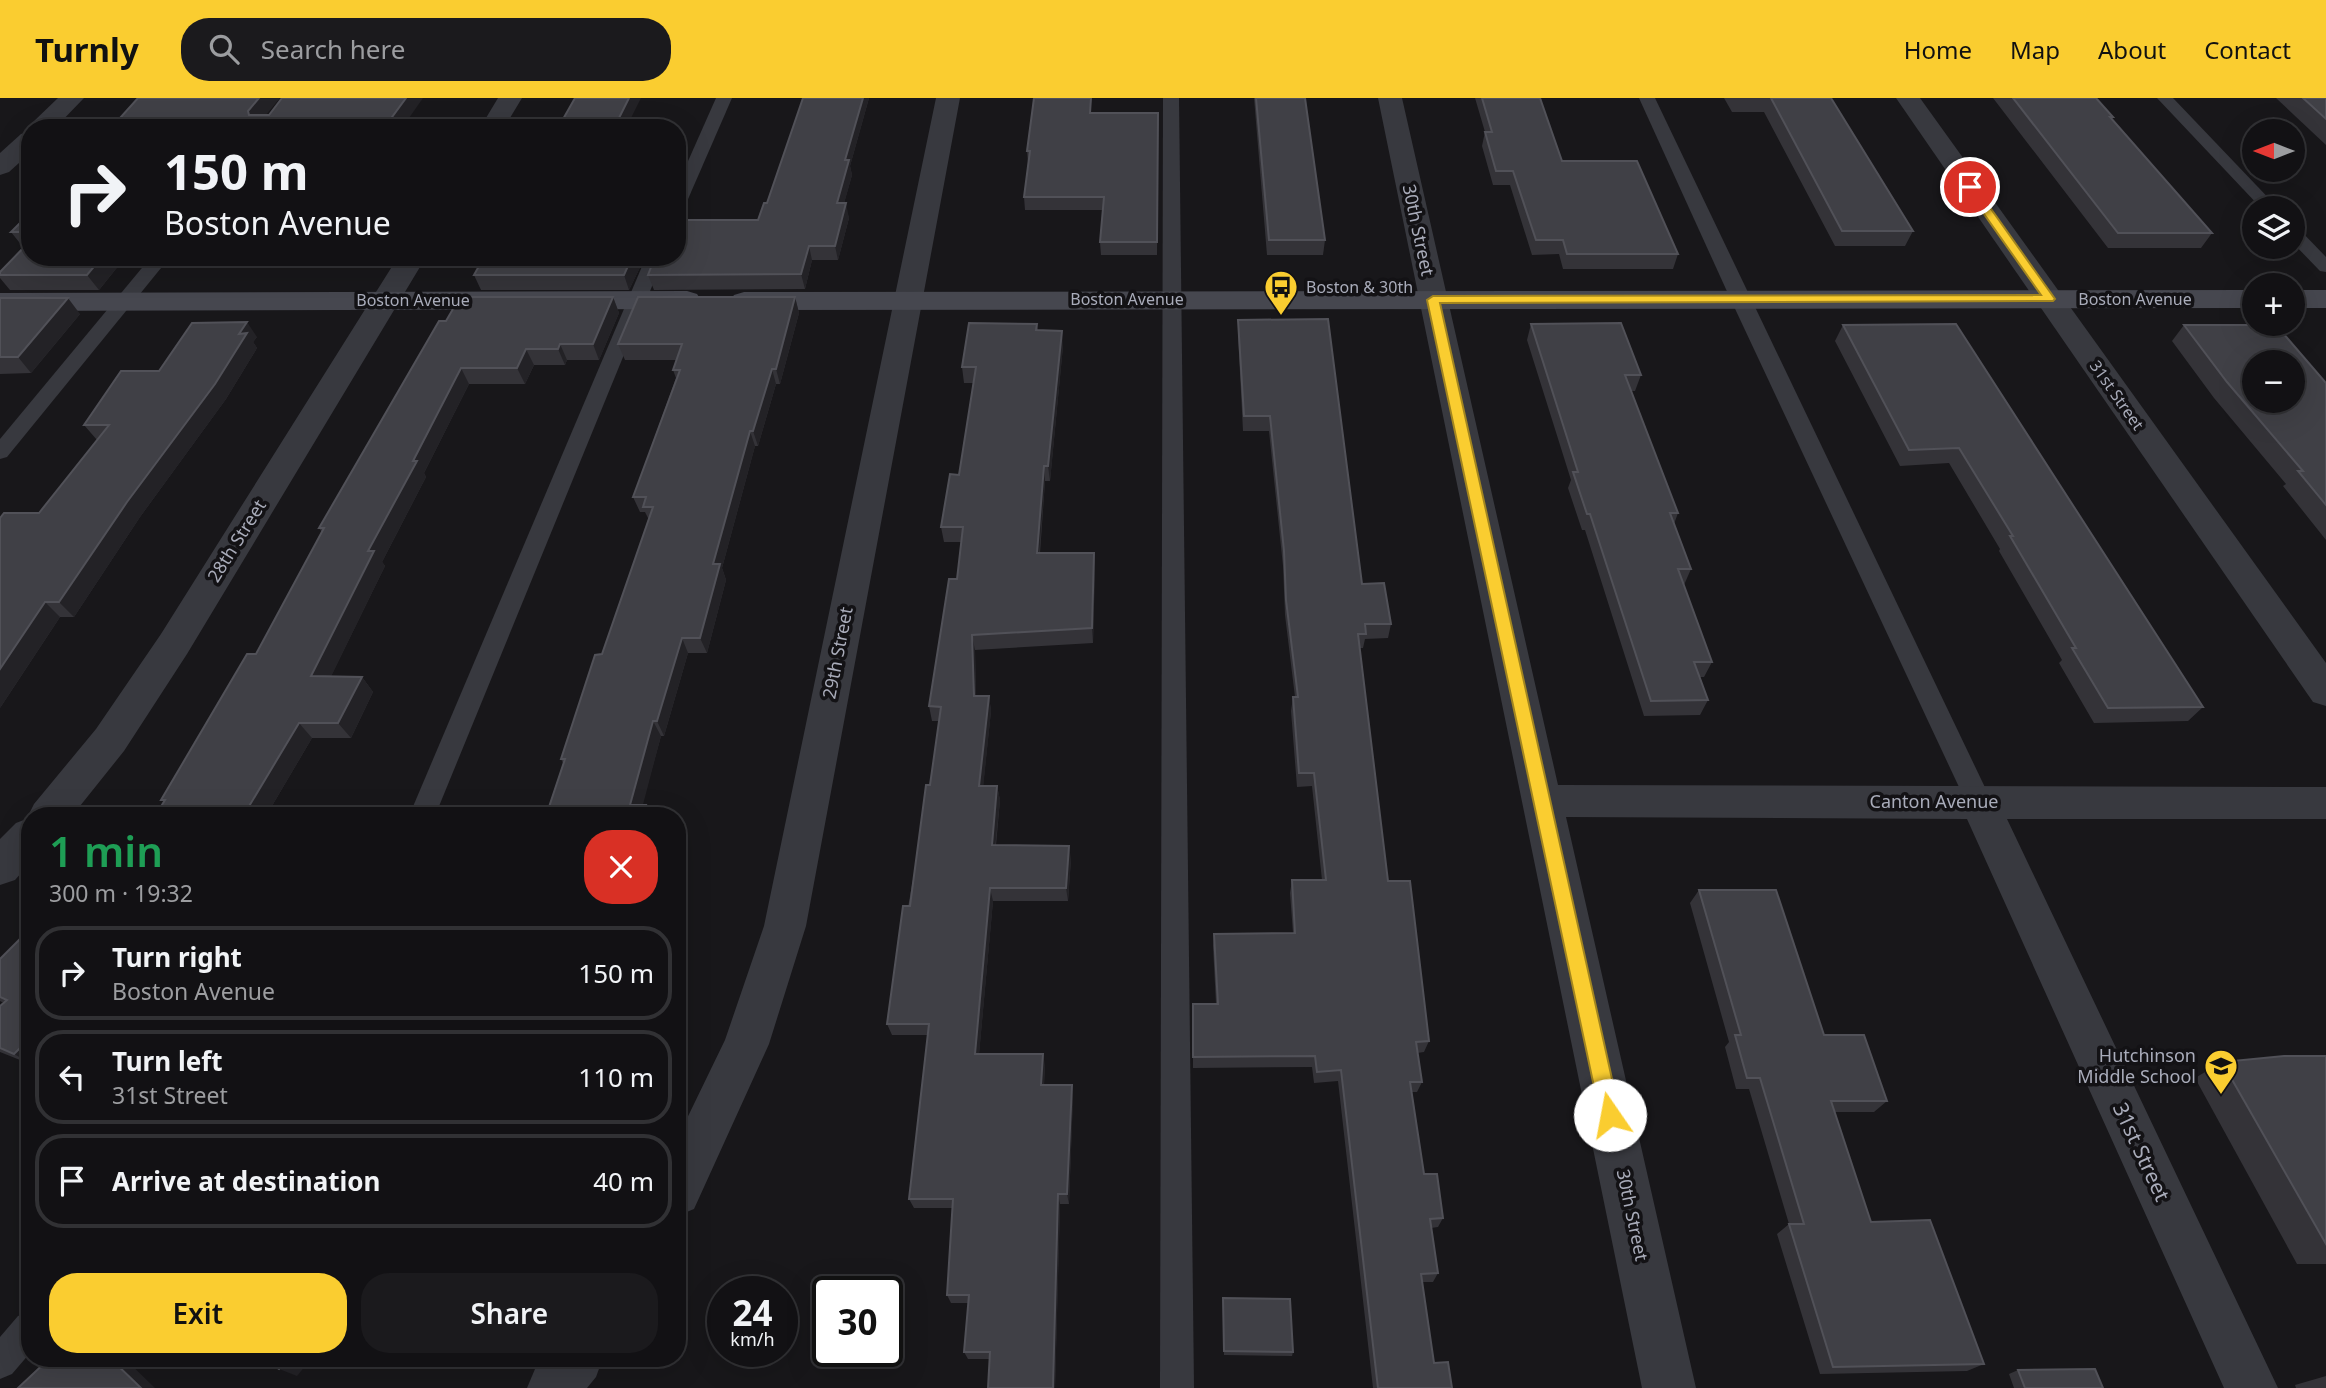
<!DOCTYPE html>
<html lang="en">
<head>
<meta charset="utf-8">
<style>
	:root { --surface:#121114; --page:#1b1a1d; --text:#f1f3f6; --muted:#9c9da0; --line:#313134; --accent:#facd30 }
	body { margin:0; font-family:"Noto Sans",sans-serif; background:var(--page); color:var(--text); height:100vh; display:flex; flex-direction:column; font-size:26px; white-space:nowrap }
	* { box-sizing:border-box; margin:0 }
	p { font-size:23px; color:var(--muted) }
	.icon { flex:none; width:38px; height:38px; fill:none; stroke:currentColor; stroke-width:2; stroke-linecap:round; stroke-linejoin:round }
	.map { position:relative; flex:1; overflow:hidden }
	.drawer { position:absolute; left:21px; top:709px; width:665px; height:560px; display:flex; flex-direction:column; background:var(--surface); border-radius:28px; box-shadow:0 7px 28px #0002,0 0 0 2px var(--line) }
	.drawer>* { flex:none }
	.top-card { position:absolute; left:21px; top:21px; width:665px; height:147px; border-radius:28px; box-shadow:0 7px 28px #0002,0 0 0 2px var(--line); background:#121114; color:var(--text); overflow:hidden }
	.needle { width:46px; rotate:270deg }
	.fabs { position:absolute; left:2242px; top:21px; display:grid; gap:14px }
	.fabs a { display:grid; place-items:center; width:63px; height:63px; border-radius:50%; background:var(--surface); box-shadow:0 7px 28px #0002,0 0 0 2px var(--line); font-size:35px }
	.speed { position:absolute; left:707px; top:1178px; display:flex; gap:14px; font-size:35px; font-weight:700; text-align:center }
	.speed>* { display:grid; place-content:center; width:91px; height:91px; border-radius:50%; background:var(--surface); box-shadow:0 7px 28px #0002,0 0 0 2px var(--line); line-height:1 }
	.speed small { font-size:18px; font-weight:400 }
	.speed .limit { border:4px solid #111; border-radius:10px; background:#fff; color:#111 }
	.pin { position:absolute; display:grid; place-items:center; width:60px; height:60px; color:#fff; margin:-30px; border:4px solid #fff; border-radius:50%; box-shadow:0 2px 7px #0007 }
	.me { position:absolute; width:77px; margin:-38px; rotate:348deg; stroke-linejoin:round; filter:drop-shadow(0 0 5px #0008) }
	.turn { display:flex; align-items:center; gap:24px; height:147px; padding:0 28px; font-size:32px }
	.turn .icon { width:91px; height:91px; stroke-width:2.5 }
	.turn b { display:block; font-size:49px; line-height:60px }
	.round { display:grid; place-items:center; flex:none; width:74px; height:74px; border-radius:28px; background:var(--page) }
	.headline { display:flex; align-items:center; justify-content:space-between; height:119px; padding:0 28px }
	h1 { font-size:42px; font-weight:600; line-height:52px; color:#1e9e55 }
	.button { display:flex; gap:14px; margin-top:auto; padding:14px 28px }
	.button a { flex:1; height:80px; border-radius:28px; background:var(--accent); color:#111; font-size:28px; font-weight:600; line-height:80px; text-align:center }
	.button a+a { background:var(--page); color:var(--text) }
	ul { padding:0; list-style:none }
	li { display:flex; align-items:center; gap:21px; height:94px; margin:0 14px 10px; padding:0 14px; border:4px solid var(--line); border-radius:28px }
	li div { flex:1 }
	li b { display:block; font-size:26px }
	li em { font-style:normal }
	header { display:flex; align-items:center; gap:42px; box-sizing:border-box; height:98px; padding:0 35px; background:var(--accent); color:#111 }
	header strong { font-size:33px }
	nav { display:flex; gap:38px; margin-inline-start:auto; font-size:24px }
	.search { width:490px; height:63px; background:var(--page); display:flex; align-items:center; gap:18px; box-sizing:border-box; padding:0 24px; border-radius:28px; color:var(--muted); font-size:26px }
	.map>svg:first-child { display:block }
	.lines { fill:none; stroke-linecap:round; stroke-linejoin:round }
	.lane { fill:#38393f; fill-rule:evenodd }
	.street { fill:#38393f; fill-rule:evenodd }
	.secondary { fill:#46474f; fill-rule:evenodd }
	.wall { fill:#343338 }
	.shaded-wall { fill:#232226 }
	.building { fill:#404046; stroke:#515158; stroke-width:2; fill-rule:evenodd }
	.route { fill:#facd30; stroke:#a2851f; stroke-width:2 }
	.labels { text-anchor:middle; stroke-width:7; stroke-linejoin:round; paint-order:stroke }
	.far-poi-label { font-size:16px; fill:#a9acba; stroke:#131215; text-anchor:start }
	.far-street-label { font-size:16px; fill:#a9acba; stroke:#131215 }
	.street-label { font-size:18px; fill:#a9acba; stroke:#131215 }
	.poi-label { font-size:18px; fill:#a9acba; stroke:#131215; text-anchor:end }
	.near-street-label { font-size:21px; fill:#a9acba; stroke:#131215 }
</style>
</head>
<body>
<header>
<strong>Turnly</strong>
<div class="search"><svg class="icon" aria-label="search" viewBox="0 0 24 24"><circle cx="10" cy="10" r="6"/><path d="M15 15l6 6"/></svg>Search here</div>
<nav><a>Home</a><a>Map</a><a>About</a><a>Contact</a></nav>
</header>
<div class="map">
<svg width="2326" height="1290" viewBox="0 0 2326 1290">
	<rect width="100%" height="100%" fill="#18171a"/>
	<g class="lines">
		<g class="lane">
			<path d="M716,0H732L685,108L677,113V88Z"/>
			<path d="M1163,0H1179L1194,1290H1160Z"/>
			<path d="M1639,0H1655L1992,704L1988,711L1979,714L1970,711L1966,704L1730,200Z"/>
			<path d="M2157,0H2173L2278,110H2261Z"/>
			<path d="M2292,129L2298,130L2326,159V174L2320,173L2292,144Z"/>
			<path d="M151,159H170L7,359L0,361V341Z"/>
			<path d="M646,159H664L435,718H409Z"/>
			<path d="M30,1214V1255L12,1276L0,1281V1239L18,1218Z"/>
		</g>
		<g class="street">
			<path d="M58,0H84L55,30L30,32L32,25Z"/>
			<path d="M498,0H522L504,30H480Z"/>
			<path d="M936,0H960L806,828L769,946L694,1111L677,1118V1041L725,942L764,828Z"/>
			<path d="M1378,0H1402L1558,687L2326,689V721H2007L2278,1290H2224L1967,721L1566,719L1696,1290H1642Z"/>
			<path d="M1896,0H1920L2326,565V608L2313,604Z"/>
			<path d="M30,34V55L9,74L0,77V55L21,36Z"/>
			<path d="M398,159H426L187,556L124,653L72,718H30V765L15,782L0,787V741L16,725L29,720L28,718L34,706L96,631L161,536Z"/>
			<path d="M544,1260H603L596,1279L587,1290H527L535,1271Z"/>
		</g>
		<g class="secondary">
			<path d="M2254,192V210L744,212L734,209L730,203L734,197L744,194Z"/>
			<rect x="2292" y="192" width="34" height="18"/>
			<path d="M687,193L697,196L701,202L697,208L687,211L0,213V195Z"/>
		</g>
	</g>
	<g class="wall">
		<path d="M803,0H869L850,68L852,77L844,105L849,120L838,162H812L805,191L654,192L648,177L758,122L767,105Z"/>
		<path d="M1254,0H1305L1325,142L1323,157H1267Z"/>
		<path d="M1475,0H1540L1562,63L1678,156L1673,171H1563L1559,156L1532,157L1510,87H1493L1482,48L1485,34Z"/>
		<path d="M1724,0H1831L1913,133L1905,148H1835L1764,14H1732Z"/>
		<path d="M1993,0H2096L2113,19L2112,21L2212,135L2201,150H2108Z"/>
		<path d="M2276,0H2326V47Z"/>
		<path d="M1091,15H1158L1157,157H1101L1100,144L1103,112H1025L1024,99L1028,65L1027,53Z"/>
		<path d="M30,115V159H148L145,162H123L99,192H10L0,180V174L23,149L11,134Z"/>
		<path d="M168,159H226L196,162H171Z"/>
		<path d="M645,159L629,192H481L474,177Z"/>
		<path d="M613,199L619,215L599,262H567L565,267H534L525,286H469L424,375L426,379L382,464L385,468L331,578L362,579L373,594L351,640H312L266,718H155L164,704L161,702L256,556L322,434L319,430L446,223Z"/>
		<path d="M795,199L799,215L780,286H776L758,348H755L722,470L726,482L707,555H688L664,638H661L642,707L652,718L563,665L561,661L602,556L649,422L645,414H640L633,399L676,280L673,272L677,262H625L618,246Z"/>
		<path d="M0,200L80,216L31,275L0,276Z"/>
		<path d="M1238,222L1362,486L1391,526L1388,540L1365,541L1363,550H1359L1388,783L1429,943L1424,954L1417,955L1422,984L1417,994H1412L1424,1076L1443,1120L1438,1129L1431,1130L1438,1175L1433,1184H1422L1434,1265L1452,1290H1373L1338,983L1314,985L1312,969L1193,970V906H1216L1213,848L1214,836L1293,835L1290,795L1292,782H1322L1312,688L1297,689L1291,613L1293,599H1295L1285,517L1283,468L1269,333H1243L1238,237Z"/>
		<path d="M1037,226L1038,232L1063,248L1050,383H1045L1040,455H1094L1095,470L1093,545L975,552L976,598H989L991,613L983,688H997L1000,702L996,747L1071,761L1068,803H993L979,956L1045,967L1044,987L1073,998L1069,1106H1060L1055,1290H988L990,1261H968L964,1254L968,1205H951L947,1197L953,1110H914L909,1101L928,937H892L887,926L930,687L939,623H932L929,608L957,481L961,444H944L941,429L959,377L974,285H964L962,269Z"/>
		<path d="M1531,226L1641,277L1635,293H1631L1678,415L1674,426L1691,471L1684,487L1712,564L1704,579H1700L1708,602L1700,617L1644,618L1585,432H1582L1568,390L1571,382L1527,242Z"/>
		<path d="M1843,227L2203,609L2188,623L2094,625L2059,565L2062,562L1999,453L2000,451L1949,365L1900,368L1835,243Z"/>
		<path d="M2184,227L2326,285V442L2283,388L2286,386L2214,300L2172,243Z"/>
		<path d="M257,239L253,244L257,250L226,301L140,419L74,519H60L0,610L39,415L97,342L84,327L159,273Z"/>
		<path d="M1699,792L1824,937L1887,1003L1874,1014H1835L1871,1124L1984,1266L1967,1273L1820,1276L1777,1136L1789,1126L1749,991H1736L1725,949L1729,944L1690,805Z"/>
		<path d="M30,831V966L0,954V908L4,905L0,903V861Z"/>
		<path d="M2326,958V1166H2297L2195,980L2222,964Z"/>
		<path d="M1223,1200L1293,1254L1292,1258L1224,1257Z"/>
		<path d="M2018,1272L2103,1290H2014L2009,1276Z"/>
		<path d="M2326,1278V1290H2296L2295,1287Z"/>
	</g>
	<g class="shaded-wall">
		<path d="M259,0H280L257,28L249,17L248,13Z"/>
		<path d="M406,0H423L402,30H384Z"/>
		<path d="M629,0H641L626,30H614Z"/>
		<path d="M863,0H869L850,68L852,77L840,120L837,105L845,62Z"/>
		<path d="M681,38L685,53L677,72V47Z"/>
		<path d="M846,105L849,120L838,162L835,148Z"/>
		<path d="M809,148L812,162L805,191L801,176Z"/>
		<path d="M102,159H121L123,162L99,192L87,177Z"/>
		<path d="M194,159H226L196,162Z"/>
		<path d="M632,159H645L629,192L624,177Z"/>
		<path d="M613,199L619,215L599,262L593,246Z"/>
		<path d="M795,199L799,215L780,286L776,271Z"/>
		<path d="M68,200L80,216L31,275L18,259Z"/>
		<path d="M247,224L257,239L253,244L257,250L226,301L140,419L74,519L59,504L127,404Z"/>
		<path d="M1062,233L1063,248L1050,383L1048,368Z"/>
		<path d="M560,246L567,262L565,267L558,251Z"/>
		<path d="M526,251L534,267L525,286L517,270Z"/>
		<path d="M461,270L469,286L424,375L426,379L382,464L385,468L324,593L311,578L368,453Z"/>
		<path d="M772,271L776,286L758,348L753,333Z"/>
		<path d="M750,333L755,348L722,470L726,482L707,555L700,540L713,466Z"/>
		<path d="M1044,368L1045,383L1038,470L1037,455Z"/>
		<path d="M1094,455L1095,470L1093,545L1092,530Z"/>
		<path d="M45,504L60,519L0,610V571Z"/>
		<path d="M972,537L975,552L976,613L974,598Z"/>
		<path d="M682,540L688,555L664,638L657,623Z"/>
		<path d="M362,579L373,594L351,640L338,625Z"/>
		<path d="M989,598L991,613L982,701L979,688Z"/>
		<path d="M653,623L661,638L640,718L630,707Z"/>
		<path d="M299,625L312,640L266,718H256L248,710Z"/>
		<path d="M997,688L1000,702L994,760L992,747Z"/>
		<path d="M646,707L652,718H643Z"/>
		<path d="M236,709L244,718H230Z"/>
		<path d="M1069,748L1071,761L1068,803L1066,790Z"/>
		<path d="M990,790L993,803L978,968L975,956Z"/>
		<path d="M30,940V965L14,956Z"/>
		<path d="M1043,956L1045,967L1043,998L1041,987Z"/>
		<path d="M1072,987L1073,998L1069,1106L1067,1096Z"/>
		<path d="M1058,1096L1060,1106L1055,1290H1053Z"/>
		<path d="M110,1260H124L155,1290H141Z"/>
		<path d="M288,1260H312L297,1278L279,1271Z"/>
	</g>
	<g class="building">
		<path d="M138,0H259L248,13L249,17H269L282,0H406L384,30H111Z"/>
		<path d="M575,0H629L614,30H558Z"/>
		<path d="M803,0H863L845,62H849L837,105H846L835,148H809L801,176L648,177L655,159H677V122H758L764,105H767Z"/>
		<path d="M1034,0H1091L1090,15H1158L1157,144H1100L1104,99H1024L1030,53H1027Z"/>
		<path d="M1256,0H1305L1325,142H1269Z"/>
		<path d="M1482,0H1540L1562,63H1637L1678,156H1567L1563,142H1536L1513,73H1496L1485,34H1492Z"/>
		<path d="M1771,0H1831L1913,133H1842Z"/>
		<path d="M2013,0H2096L2113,19H2110L2212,135H2118Z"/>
		<path d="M2303,0H2326V21Z"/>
		<path d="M30,115V134H11Z"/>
		<path d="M30,143V159H102L87,177H0V174Z"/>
		<path d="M484,159H632L624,177H474Z"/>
		<path d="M460,199H613L593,246H560L558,251H526L517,270H461L413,363H417L368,453H374L311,578L362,579L338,625H299L248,710L236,709L230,718H155L165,702H161L247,556H256L324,430H319L439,223H446Z"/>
		<path d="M638,199H795L776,271H772L753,333H750L713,466H720L700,540H682L657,623H653L630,707H646L643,718H546L565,661H561L595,557L602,556L653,409H643L646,399H633L680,272H673L682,246H618Z"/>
		<path d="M0,200H68L18,259H0Z"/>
		<path d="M1328,221L1362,486L1384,485L1391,526H1365L1366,536H1358L1388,783H1410L1429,943L1416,944L1422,984H1410L1424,1076H1437L1443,1120L1430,1121L1438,1175L1421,1176L1434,1265L1448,1264L1452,1290H1378L1341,972L1317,974L1315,958L1193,959V906H1218L1214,836L1295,835L1292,782H1326L1314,675H1299L1293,599H1298L1286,502L1284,453L1270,318H1244L1238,222Z"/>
		<path d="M247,224L239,236L247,235L215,286L127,404L59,504H45L0,571V420L4,415H39L109,327H84L121,273H159L192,225Z"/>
		<path d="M969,225L1037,226L1036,232L1062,233L1048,368H1044L1037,455H1094L1092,530L972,537L974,598H989L979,688H997L992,747L1069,748L1066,790H990L975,956H1043L1041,987H1072L1067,1096H1058L1053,1290H988L990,1254H964L969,1197H947L953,1101H909L929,926H887L903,808H910L926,687H930L941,609L929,608L949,481H957L963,429H941L950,376L959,377L976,269H962Z"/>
		<path d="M1621,225L1641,277H1625L1678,415H1670L1691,471H1678L1712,564H1694L1708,602L1651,603L1590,416H1587L1573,374H1578L1531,226Z"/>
		<path d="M1956,226L2203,609L2108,610L2072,550H2076L2010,438H2013L1959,350L1909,352L1843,227Z"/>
		<path d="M2184,227H2276L2326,285V407L2298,373H2303L2227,284ZM2254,264H2292V303H2254Z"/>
		<path d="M1699,792H1776L1824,937H1864L1887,1003H1831L1871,1124L1930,1122L1984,1266L1833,1269L1789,1126H1804L1760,980H1747L1735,937H1741Z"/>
		<path d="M30,831V940L14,956L0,950V908L7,902L0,899V861Z"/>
		<path d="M2284,958H2326V1146L2222,964Z"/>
		<path d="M1223,1200L1290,1201L1293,1254L1224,1253Z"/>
		<path d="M50,1260H110L141,1290H18Z"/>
		<path d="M262,1260H288L279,1271Z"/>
		<path d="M2095,1271L2103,1290H2025L2018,1272Z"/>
	</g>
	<path class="route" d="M1967,87H1974L2055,201L2053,203L1440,205L1620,1017L1617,1024L1610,1027L1603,1024L1600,1017L1427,202L1433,198L2041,197L1965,89Z"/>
	<defs>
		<symbol id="bus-pin" viewBox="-11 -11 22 30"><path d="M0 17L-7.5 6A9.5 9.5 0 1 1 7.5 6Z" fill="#facd30" stroke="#131215"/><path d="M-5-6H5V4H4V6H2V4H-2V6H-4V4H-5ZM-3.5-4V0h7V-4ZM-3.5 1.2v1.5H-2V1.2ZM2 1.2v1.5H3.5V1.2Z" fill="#111"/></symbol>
		<symbol id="school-pin" viewBox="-11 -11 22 30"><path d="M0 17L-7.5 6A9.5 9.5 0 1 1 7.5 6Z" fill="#facd30" stroke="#131215"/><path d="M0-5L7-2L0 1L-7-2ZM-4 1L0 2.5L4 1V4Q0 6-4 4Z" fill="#111"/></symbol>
	</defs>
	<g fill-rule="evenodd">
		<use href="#bus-pin" x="1262" y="170" width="38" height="52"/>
		<use href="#school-pin" x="2202" y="949" width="38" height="52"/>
	</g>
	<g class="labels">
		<g class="far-poi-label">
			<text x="1306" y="195">Boston &amp; 30th</text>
		</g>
		<g class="far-street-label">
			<text x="1127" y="207">Boston Avenue</text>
			<text x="2135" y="207">Boston Avenue</text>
			<text x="413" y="208">Boston Avenue</text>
			<text transform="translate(2117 297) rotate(55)" y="6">31st Street</text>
		</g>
		<g class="street-label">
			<text transform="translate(1418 132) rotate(78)" y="6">30th Street</text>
			<text transform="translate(237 443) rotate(-58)" y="6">28th Street</text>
			<text transform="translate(838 555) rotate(-79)" y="6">29th Street</text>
			<text x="1934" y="710">Canton Avenue</text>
			<text transform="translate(1632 1117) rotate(78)" y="6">30th Street</text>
		</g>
		<g class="poi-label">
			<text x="2196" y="964">Hutchinson<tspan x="2196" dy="21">Middle School</tspan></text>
		</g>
		<g class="near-street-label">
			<text transform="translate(2141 1054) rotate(65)" y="7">31st Street</text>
		</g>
	</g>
</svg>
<div class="fabs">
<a><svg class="needle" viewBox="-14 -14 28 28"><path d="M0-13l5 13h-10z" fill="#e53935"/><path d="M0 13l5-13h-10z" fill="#9c9da0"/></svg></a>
<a><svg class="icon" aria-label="layers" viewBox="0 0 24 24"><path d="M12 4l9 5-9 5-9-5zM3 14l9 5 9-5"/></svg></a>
<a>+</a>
<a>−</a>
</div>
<div class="speed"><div>24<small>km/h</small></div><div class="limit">30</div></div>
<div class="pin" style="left:1970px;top:89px;background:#d93025"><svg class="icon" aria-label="arrive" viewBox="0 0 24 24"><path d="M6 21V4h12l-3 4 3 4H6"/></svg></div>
<svg class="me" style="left:1610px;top:1017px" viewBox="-20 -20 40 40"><circle r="19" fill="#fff"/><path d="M0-13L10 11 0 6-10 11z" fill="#facd30"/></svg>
<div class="top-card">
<div class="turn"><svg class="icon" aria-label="right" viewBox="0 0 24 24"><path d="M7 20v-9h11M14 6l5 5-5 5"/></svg><div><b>150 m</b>Boston Avenue</div></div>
</div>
<section class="drawer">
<div class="headline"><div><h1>1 min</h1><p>300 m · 19:32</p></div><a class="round" style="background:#d93025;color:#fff"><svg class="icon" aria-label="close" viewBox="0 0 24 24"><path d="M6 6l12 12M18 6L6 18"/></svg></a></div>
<ul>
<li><svg class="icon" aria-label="right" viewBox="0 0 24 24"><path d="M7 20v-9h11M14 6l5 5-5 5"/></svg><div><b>Turn right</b><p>Boston Avenue</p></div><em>150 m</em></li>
<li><svg class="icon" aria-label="left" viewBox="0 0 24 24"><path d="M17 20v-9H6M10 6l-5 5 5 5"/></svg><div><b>Turn left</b><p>31st Street</p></div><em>110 m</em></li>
<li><svg class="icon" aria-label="arrive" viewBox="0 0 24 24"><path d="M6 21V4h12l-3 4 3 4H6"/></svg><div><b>Arrive at destination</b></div><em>40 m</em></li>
</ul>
<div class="button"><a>Exit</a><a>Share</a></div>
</section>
</div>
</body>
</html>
